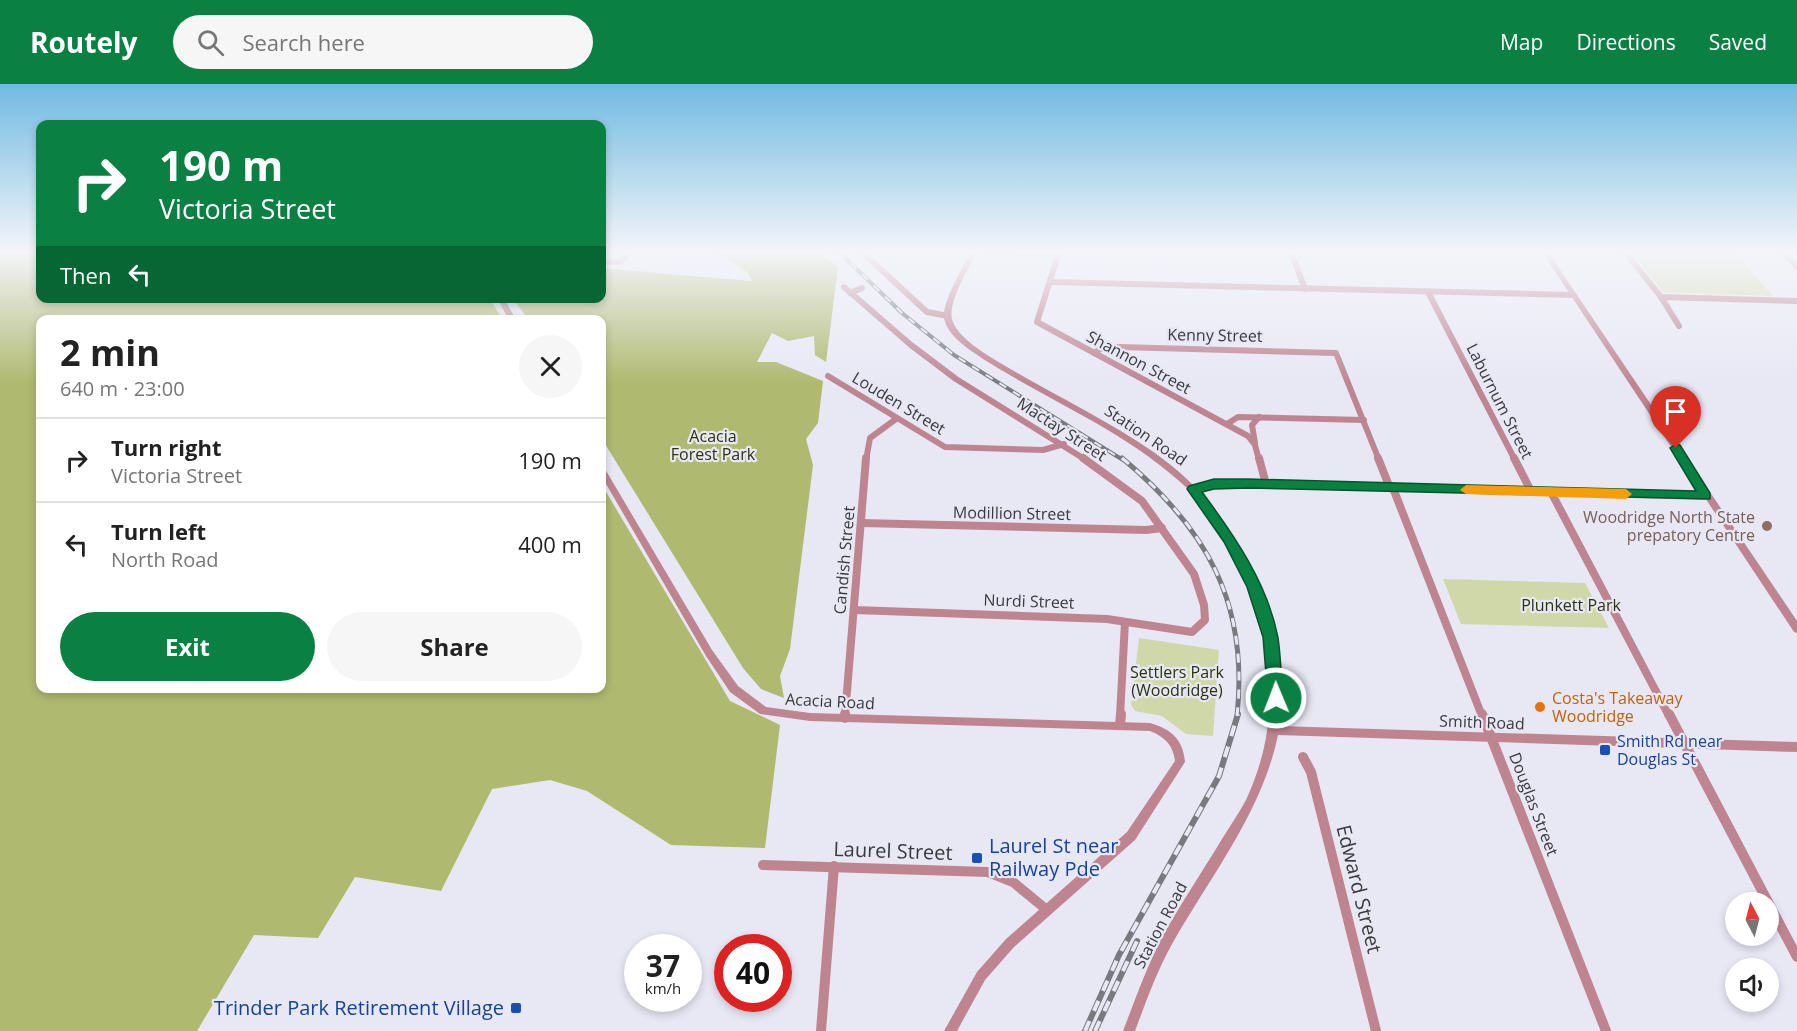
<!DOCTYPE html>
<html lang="en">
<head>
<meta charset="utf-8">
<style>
	:root { --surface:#fff; --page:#f6f6f6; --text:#222; --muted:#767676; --line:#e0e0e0; --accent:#0b8043 }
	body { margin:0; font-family:"Open Sans",sans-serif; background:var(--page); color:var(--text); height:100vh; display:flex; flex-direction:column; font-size:22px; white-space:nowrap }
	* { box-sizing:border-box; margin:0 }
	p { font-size:20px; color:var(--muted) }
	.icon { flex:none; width:33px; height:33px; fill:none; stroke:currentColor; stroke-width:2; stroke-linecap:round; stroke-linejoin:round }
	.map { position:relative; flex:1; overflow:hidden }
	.details { position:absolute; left:36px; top:231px; width:570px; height:378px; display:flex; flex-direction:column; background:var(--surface); border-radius:12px; box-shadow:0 3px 9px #0003 }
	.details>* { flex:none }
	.top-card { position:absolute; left:36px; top:36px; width:570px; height:183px; border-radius:12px; box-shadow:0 3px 9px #0003; background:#0b8043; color:#fff; overflow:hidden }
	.needle { width:39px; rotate:353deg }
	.controls { position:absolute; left:1725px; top:808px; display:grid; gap:12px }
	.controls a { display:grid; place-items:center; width:54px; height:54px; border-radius:50%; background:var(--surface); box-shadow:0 3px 9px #0003; font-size:30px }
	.speed { position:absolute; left:624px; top:850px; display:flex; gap:12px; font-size:30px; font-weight:700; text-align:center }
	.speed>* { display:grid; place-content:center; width:78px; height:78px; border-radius:50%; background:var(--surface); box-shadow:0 3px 9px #0003; line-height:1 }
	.speed small { font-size:15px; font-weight:400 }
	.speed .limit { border:9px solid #d22; background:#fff; color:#111 }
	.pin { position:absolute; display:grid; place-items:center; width:51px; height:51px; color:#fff; margin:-62px -26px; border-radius:50% 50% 50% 0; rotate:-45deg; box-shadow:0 0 6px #0007 }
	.pin .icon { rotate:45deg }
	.me { position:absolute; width:66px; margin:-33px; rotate:359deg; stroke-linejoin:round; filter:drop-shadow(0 0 4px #0008) }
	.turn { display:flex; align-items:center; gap:21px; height:126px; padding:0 24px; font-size:27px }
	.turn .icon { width:78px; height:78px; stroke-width:2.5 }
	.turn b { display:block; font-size:42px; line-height:51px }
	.then { display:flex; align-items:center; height:57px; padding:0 24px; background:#0003; gap:12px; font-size:22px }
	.round { display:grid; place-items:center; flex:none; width:63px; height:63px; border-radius:32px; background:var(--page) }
	.head { display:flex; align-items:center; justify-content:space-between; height:102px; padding:0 24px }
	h1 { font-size:36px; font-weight:700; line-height:45px }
	.cta { display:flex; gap:12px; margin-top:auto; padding:12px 24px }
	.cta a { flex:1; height:69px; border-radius:36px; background:var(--accent); color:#fff; font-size:24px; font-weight:700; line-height:69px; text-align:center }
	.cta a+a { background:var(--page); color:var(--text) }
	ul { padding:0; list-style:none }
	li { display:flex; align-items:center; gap:18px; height:84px; padding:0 24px; border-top:2px solid var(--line) }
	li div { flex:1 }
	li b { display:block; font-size:22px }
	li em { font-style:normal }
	header { display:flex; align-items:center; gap:36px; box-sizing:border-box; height:84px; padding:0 30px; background:var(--accent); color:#fff }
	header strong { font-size:28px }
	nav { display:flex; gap:33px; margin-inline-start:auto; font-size:21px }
	.search { width:420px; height:54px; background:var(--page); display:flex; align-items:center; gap:15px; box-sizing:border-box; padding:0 21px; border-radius:33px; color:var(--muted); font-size:22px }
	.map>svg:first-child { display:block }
	.green { fill:#d0d8aa }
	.forest { fill:#afb970 }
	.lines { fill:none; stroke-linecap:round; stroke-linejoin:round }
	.minor-far2 { stroke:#be8591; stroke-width:6 }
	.minor-far1 { stroke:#be8591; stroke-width:8 }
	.minor { stroke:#be8591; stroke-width:10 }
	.tertiary { fill:#be8591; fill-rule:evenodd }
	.rail-far2-casing { stroke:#797a80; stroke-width:4 }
	.rail-far1-casing { stroke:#797a80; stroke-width:5 }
	.rail-casing { stroke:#797a80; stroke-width:6 }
	.rail-far2 { stroke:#e7e8f4; stroke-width:2; stroke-dasharray:8; stroke-linecap:butt }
	.rail-far1 { stroke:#e7e8f4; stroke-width:3; stroke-dasharray:9; stroke-linecap:butt }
	.rail { stroke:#e7e8f4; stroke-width:4; stroke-dasharray:11; stroke-linecap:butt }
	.route { fill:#0b8043; stroke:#07532c; stroke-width:1.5 }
	.slow { fill:#f59e0b }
	.education-dot { fill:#8d6e63; stroke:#e7e8f4; stroke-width:2 }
	.food-dot { fill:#e8710a; stroke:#e7e8f4; stroke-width:2 }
	.transit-dot { fill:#1a4fb4; stroke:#e7e8f4; stroke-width:2 }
	.labels { text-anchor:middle; stroke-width:4.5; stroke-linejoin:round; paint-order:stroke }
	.street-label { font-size:16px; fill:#393a3e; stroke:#e7e8f4 }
	.park-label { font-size:16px; fill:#2d3110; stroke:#e7e8f4 }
	.education-label { font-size:16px; fill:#785e54; stroke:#e7e8f4; text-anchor:end }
	.food-label { font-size:16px; fill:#c56008; stroke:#e7e8f4; text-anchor:start }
	.transit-label { font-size:16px; fill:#164399; stroke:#e7e8f4; text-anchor:start }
	.near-transit-label { font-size:20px; fill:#164399; stroke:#e7e8f4; text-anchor:start }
	.near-street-label { font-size:20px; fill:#393a3e; stroke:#e7e8f4 }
</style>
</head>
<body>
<header>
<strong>Routely</strong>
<div class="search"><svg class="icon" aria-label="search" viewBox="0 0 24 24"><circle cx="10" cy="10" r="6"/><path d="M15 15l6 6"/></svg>Search here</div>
<nav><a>Map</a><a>Directions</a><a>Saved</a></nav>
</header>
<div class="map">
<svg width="1797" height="947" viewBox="0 0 1797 947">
	<rect width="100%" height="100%" fill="#e7e8f4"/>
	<g class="green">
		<path d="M1632,168H1734L1773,212L1663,208Z"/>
		<path d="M1443,495L1585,499L1609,544L1461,540Z"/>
		<path d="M1139,554L1219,566L1213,652L1186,650L1162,632L1135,627L1131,621Z"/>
	</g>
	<g class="forest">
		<path d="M0,168H40V214L490,215L502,235L40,236V604H602V401L730,617L780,641L765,764L671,761L587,707L550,696L492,705L441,807L355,793L318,854L254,851L197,947H0Z"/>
		<path d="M716,168H819L838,183L826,278L815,271L814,252L788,257L772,249L757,278H776L823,297L818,339L806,355L813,381L790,565L780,592L784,614L761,605L743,584L602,355V236L528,235L513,215L602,214V184L752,197L748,189Z"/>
	</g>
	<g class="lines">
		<g class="minor-far2">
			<path d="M862,168L927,228L948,232"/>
			<path d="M992,168L1058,170"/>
			<path d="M1059,168L1037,238L1248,352L1255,361L1259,376"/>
			<path d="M1291,168L1305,205"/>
			<path d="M1625,168L1661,213L1679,242"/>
			<path d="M1783,168L1797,183"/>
			<path d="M602,178H620L630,168"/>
			<path d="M1050,198L1573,211"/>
			<path d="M844,203L911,261L956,295L1086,376"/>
			<path d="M1428,208L1515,376"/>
			<path d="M850,209L862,204"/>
			<path d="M1661,213L1797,217"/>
			<path d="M1094,269L1102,264L1120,263L1336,269L1379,376"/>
			<path d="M828,292L945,363L1043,366L1064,360"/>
			<path d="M1227,340L1238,333L1364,336"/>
			<path d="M1255,359L1252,341L1259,333"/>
			<path d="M866,376L870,354L896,335"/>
		</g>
		<g class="minor-far1">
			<path d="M1259,374L1266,400"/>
			<path d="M1378,374L1390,404"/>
			<path d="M1514,374L1531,407"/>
			<path d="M1393,404L1482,632"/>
			<path d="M1194,405L1229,399L1706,412"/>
			<path d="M1551,408L1669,632"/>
			<path d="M861,439L1146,446L1162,444"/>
			<path d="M854,526L1107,535L1192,548L1205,536L1204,521L1194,490L1142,417L1083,374"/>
			<path d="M845,632L866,374"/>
			<path d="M1120,632L1125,538"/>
		</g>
		<g class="minor">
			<path d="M1482,630L1606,947"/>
			<path d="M1669,630L1797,873"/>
			<path d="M845,634V630"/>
			<path d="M1120,641L1121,630"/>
			<path d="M1303,673L1311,688L1376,947"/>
			<path d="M763,781L988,788L1013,798L1047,826"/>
			<path d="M821,947L834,782"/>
		</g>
		<g class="tertiary">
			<path d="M971,168H977C969,184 948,217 952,235C956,253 987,271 1002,280C1052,310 1106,335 1155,369C1245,433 1284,533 1279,642L1797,658V668L1278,651C1262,729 1209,794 1171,862C1156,889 1146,918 1135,947H1123C1135,916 1146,885 1161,855C1180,821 1202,788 1222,755C1230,742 1239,729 1246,716C1271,661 1274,616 1264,558C1255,502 1229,445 1189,406C1130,349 1051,318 983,275C969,265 947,252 944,234C942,218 963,183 971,168Z"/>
			<path d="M1542,168H1548L1797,537V549L1794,548Z"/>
			<path d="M497,214H504L516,236H509Z"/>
			<path d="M602,384L605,385L712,566L738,602L766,623L810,629L1150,639C1171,645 1183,655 1185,678L1135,756L1014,863L985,896L957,947H944L977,888L1006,855L1127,748L1175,677C1173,661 1165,653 1150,647L810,637L760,630L730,608L706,572L602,393Z"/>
		</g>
		<defs>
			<path id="rail-far2" d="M839,168L902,229L954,271L1123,376"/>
			<path id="rail-far1" d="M1122,374C1207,445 1249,519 1237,632"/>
			<g id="rail">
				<path d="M1085,947L1119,871L1219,692L1238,630"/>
				<path d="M1095,947L1137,857"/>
			</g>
		</defs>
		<use href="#rail-far2" class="rail-far2-casing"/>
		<use href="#rail-far1" class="rail-far1-casing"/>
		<use href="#rail" class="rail-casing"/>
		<use href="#rail-far2" class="rail-far2"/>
		<use href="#rail-far1" class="rail-far1"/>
		<use href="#rail" class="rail"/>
	</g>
	<linearGradient id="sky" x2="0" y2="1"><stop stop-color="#71bae2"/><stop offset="0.56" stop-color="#f4f5fa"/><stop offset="1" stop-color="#f4f5fa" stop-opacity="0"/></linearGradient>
	<rect width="1797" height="300" fill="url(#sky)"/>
	<path class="route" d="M1676,360L1680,361L1710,409V415L1248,404L1214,405L1202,408C1234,451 1268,500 1278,554C1281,573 1281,594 1283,614L1276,620L1268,614L1263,553L1247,503L1224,458L1187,405L1189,402L1214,395H1248L1696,407L1670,364Z"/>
	<path class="slow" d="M1466,401L1626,405L1632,410L1626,415L1466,410L1460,406Z"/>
	<circle class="education-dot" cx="1767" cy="442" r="6"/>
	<circle class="food-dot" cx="1540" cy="623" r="6"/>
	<g class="transit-dot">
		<rect x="1599" y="660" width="12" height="12" rx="3"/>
		<rect x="971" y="768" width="12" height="12" rx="3"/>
		<rect x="510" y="918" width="12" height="12" rx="3"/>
	</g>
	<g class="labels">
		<g class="street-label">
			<text transform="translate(1215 251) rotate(1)" y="6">Kenny Street</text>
			<text transform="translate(1139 278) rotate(28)" y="6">Shannon Street</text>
			<text transform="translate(1500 317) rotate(63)" y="6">Laburnum Street</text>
			<text transform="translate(899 319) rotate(31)" y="6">Louden Street</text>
			<text transform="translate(1062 345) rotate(33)" y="6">Mactay Street</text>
			<text transform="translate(1146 351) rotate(34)" y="6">Station Road</text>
			<text transform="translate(1012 429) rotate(1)" y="6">Modillion Street</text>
			<text transform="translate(844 476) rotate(-85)" y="6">Candish Street</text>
			<text transform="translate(1029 517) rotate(2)" y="6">Nurdi Street</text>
			<text transform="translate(830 617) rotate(3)" y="6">Acacia Road</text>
			<text transform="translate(1482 638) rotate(2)" y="6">Smith Road</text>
			<text transform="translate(1534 720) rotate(69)" y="6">Douglas Street</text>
			<text transform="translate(1160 841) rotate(-62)" y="6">Station Road</text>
		</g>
		<g class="park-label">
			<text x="713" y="358">Acacia<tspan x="713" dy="18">Forest Park</tspan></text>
			<text x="1571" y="527">Plunkett Park</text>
			<text x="1177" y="594">Settlers Park<tspan x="1177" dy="18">(Woodridge)</tspan></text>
		</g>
		<g class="education-label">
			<text x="1755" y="439">Woodridge North State<tspan x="1755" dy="18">prepatory Centre</tspan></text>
		</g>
		<g class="food-label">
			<text x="1552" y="620">Costa's Takeaway<tspan x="1552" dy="18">Woodridge</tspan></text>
		</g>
		<g class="transit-label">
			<text x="1617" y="663">Smith Rd near<tspan x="1617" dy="18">Douglas St</tspan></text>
		</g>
		<g class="near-transit-label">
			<text x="989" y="769">Laurel St near<tspan x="989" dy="23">Railway Pde</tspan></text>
			<text x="504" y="931" text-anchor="end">Trinder Park Retirement Village</text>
		</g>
		<g class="near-street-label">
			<text transform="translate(893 767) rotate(2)" y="7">Laurel Street</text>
			<text transform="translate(1359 805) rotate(76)" y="7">Edward Street</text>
		</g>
	</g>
</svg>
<div class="controls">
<a><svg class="needle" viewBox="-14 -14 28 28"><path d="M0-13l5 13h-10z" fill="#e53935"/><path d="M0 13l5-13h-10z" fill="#767676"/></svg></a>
<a><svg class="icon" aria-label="sound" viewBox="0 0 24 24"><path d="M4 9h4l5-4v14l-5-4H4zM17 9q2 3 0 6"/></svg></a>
</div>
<div class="speed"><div>37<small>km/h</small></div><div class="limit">40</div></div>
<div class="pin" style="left:1676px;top:364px;background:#d93025"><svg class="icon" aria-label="arrive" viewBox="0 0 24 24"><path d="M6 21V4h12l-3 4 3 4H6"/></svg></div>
<svg class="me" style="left:1276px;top:614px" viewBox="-20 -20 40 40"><circle r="17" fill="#0b8043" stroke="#fff" stroke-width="3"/><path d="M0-11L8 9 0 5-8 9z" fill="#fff"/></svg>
<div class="top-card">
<div class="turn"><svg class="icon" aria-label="right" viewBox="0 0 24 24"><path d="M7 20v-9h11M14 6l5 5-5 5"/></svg><div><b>190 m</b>Victoria Street</div></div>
<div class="then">Then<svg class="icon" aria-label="left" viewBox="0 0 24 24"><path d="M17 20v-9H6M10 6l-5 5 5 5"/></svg></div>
</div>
<section class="details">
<div class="head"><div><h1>2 min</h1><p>640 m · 23:00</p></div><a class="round"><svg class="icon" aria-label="close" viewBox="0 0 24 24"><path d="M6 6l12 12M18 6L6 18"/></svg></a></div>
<ul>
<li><svg class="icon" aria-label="right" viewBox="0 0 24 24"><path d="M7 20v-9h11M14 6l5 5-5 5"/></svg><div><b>Turn right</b><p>Victoria Street</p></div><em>190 m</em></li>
<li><svg class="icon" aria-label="left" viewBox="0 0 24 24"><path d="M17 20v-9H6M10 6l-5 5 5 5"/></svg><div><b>Turn left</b><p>North Road</p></div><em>400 m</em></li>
</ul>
<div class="cta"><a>Exit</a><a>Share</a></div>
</section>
</div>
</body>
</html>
